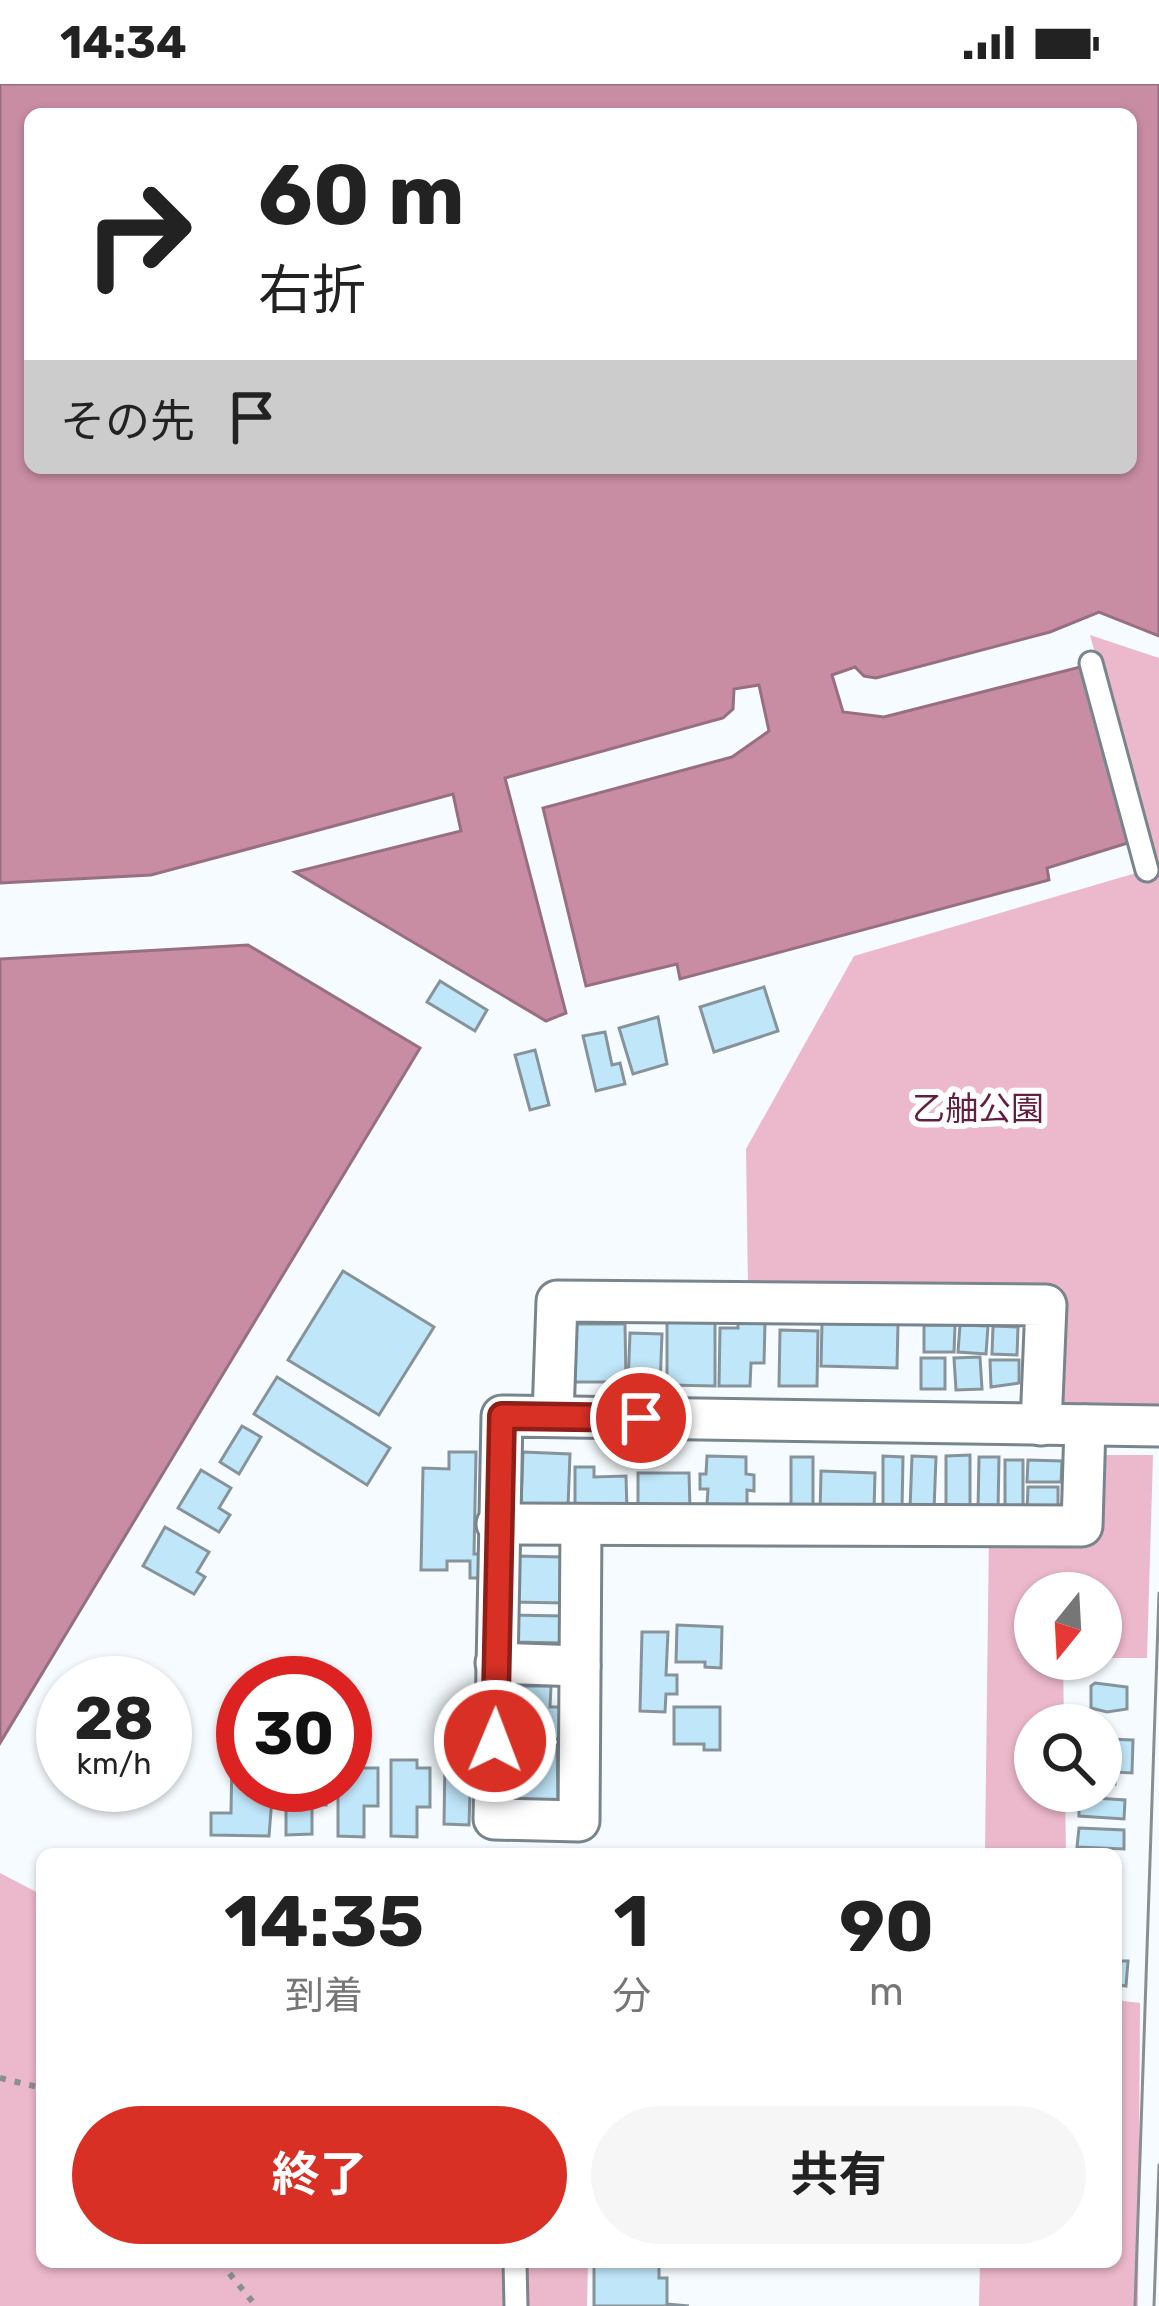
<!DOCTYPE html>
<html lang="ja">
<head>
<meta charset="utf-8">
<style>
	:root { --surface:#fff; --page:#f6f6f6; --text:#222; --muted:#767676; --accent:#d93025 }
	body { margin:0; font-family:Rubik,"Noto Sans JP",sans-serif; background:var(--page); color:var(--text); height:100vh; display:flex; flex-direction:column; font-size:45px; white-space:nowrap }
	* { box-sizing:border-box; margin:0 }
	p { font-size:39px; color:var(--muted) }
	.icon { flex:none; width:66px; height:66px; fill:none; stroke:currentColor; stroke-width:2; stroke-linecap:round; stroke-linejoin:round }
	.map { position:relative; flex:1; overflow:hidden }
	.panel { position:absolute; left:36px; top:1764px; width:1086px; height:420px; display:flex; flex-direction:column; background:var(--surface); border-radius:18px; box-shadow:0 3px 9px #0004 }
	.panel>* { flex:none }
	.guide { position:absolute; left:24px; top:24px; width:1113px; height:366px; border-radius:18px; box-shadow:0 3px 9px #0004; background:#fff; color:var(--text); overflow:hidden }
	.needle { width:78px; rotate:198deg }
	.fabs { position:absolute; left:1014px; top:1488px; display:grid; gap:24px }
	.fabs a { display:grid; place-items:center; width:108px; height:108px; border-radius:50%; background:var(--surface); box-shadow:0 3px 9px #0004; font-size:60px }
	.speed { position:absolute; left:36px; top:1572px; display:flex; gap:24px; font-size:60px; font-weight:700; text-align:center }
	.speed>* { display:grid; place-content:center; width:156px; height:156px; border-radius:50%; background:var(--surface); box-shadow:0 3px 9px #0004; line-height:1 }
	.speed small { font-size:30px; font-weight:400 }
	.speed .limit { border:18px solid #d22; background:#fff; color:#111 }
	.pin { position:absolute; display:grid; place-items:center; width:102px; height:102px; color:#fff; margin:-51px; border:6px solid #fff; border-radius:50%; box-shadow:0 3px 12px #0007 }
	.me { position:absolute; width:132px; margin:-66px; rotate:1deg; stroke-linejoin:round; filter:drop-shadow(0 0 9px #0008) }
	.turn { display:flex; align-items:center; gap:42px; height:252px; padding:0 36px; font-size:54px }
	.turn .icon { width:156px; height:156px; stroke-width:2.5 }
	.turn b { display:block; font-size:84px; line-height:102px }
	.then { display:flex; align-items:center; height:114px; padding:0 36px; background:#0003; gap:24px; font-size:45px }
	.eta { display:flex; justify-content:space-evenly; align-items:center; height:204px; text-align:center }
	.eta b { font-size:72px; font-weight:700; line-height:84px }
	.primary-button { display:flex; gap:24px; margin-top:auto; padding:24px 36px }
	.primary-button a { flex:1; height:138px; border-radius:72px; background:var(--accent); color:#fff; font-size:48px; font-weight:700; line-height:138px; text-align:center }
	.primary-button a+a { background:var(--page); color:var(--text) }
	.status { display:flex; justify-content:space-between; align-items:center; height:84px; padding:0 60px; background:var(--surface); direction:ltr }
	.status svg { height:33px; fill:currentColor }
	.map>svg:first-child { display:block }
	.green { fill:#ecb8cc }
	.water { fill:#c88ca3; stroke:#976f80; stroke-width:3; fill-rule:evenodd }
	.building { fill:#c0e6f9; stroke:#86939a; stroke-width:3 }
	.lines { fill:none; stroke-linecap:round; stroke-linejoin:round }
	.lane-casing { stroke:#78858c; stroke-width:27 }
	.street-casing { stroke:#78858c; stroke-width:45 }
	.path { stroke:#898e91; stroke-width:6; stroke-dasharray:6 9; stroke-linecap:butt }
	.lane { stroke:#fff; stroke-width:21 }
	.street { stroke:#fff; stroke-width:39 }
	.tram { stroke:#898e91; stroke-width:3 }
	.route-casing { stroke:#8d1f18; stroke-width:30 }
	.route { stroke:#d93025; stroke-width:21 }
	.labels { text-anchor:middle; stroke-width:12; stroke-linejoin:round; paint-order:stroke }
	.park-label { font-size:33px; fill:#651e41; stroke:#fff }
</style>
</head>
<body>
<div class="status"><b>14:34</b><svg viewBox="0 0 49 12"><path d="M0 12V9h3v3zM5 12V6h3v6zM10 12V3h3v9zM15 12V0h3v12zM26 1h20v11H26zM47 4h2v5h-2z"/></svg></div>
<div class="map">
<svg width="1159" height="2222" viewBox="0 0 1159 2222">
	<rect width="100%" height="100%" fill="#f5fbfe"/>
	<g class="green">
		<path d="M1090,551L1159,574V1324L1058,1323L1056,1205L748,1204L746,1065L854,872L1153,784Z"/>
		<path d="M1092,1371H1153L1147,1574H1101V1509H1035V1575H1063L1064,1641H1035V1707H1065L1066,1770H985L989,1448H1089Z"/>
		<path d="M0,1789L42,1811V2178H588L587,2222H0Z"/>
		<path d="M1116,1916L1140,1919L1138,2222H979L980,2178H1116Z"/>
	</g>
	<g class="water">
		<path d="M0,0H1159V552L1099,528L1050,548L876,594L864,592L855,583L832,591L843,628L884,633L1084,582L1131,758L1047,784L1049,796L680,895L677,880L586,902L543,724L732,673L769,647L759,601L734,605L733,625L723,634L505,694L566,929L546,937L295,788L461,747L453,710L151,791L0,799ZM30,30H1131V384H30Z"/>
		<path d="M248,861L420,964L0,1659V875Z"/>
	</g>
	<g class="building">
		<path d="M440,897L487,926L475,947L427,918Z"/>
		<path d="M764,903L778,947L714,968L700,923Z"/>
		<path d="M658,933L667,980L633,990L619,944Z"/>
		<path d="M605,948L612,981L620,979L625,1000L596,1007L583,952Z"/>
		<path d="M535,966L549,1021L530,1026L515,971Z"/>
		<path d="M343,1187L434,1243L379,1331L288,1276Z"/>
		<path d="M738,1237L765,1238L764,1279H751L750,1302H719L720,1244H738Z"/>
		<path d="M667,1238L715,1239V1302L667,1301Z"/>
		<path d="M822,1239L898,1240L897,1284L821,1282Z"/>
		<path d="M569,1240H625L626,1298H569Z"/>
		<path d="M924,1241H955L954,1268H924Z"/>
		<path d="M960,1241L988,1242L986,1270L958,1268Z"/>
		<path d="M993,1242L1018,1243L1017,1271L992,1270Z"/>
		<path d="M780,1246L818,1247L817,1302H779Z"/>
		<path d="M630,1249L662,1250L660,1302L628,1300Z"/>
		<path d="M980,1273L982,1305L956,1306L954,1274Z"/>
		<rect x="921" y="1274" width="24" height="31"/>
		<path d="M990,1276H1019V1299L991,1303Z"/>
		<path d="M277,1293L390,1364L367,1401L254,1330Z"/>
		<path d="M242,1342L261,1353L239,1390L220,1378Z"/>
		<path d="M449,1368H476L474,1470H482V1494H470V1477H447V1486H421L423,1384L449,1385Z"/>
		<path d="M523,1368L570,1370L568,1423L521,1421Z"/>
		<path d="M970,1371V1427H946V1372Z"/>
		<path d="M707,1372L746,1373V1390L754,1391V1407L747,1406V1421L707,1420L708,1405H700V1390H706Z"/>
		<path d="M883,1372L903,1373L902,1426H883Z"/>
		<path d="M912,1372L936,1373L934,1426L910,1425Z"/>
		<rect x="791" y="1373" width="22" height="55"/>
		<path d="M979,1373H999L998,1427H978Z"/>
		<rect x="1005" y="1376" width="18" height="54"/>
		<path d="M1028,1376L1062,1377L1061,1398H1027Z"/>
		<path d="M575,1383H594V1393L626,1392L627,1427H575Z"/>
		<path d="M201,1386L231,1404L219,1424L230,1431L219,1448L178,1424Z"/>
		<path d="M821,1387L875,1389L874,1427L820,1430Z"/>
		<path d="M638,1389H689L690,1425L638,1426Z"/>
		<path d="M1028,1403H1058V1428H1027Z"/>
		<path d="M165,1443L209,1468L197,1488L205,1493L194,1510L143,1482Z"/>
		<path d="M513,1472L564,1473L563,1519L512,1518Z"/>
		<path d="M508,1531L564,1532L563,1559L515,1558Z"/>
		<path d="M677,1541L722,1543L721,1584L705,1583V1578H676Z"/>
		<path d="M642,1548H668L666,1591H677V1610H666L665,1628L640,1627Z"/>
		<path d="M1095,1599L1127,1603V1625L1107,1628L1091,1624V1602Z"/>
		<path d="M509,1602H551L550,1623H561V1655H509Z"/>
		<path d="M674,1623H720V1666H704V1660H674Z"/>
		<path d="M1101,1648L1107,1649V1655L1133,1656L1132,1689L1115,1688V1700L1105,1699V1711L1076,1710V1707H1101Z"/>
		<path d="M524,1661H557L558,1720H527V1715H509V1667H524Z"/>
		<path d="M232,1674H243V1701H273L269,1752L211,1751V1729H231Z"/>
		<path d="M345,1676H364L363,1684H378V1722H364V1753L338,1752V1701H345Z"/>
		<path d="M391,1676H417V1684H430V1723H417V1753L391,1752Z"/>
		<path d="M445,1676L471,1677L469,1741L444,1740Z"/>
		<path d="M286,1701H326V1721L312,1720V1750L286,1751Z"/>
		<path d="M1079,1713L1125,1716L1124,1735L1079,1732Z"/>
		<path d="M1079,1744L1124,1746V1765L1077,1763Z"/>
		<path d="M1116,1877H1128L1126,1902L1119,1901V1908H1116Z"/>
		<path d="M594,2178H659V2194H667V2220L689,2222H594Z"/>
	</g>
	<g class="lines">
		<defs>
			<g id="lane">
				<path d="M1091,579L1147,786"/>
				<path d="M515,2178L516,2222"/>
			</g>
			<g id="street">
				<path d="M553,1332L557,1217L1046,1221L1041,1341"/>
				<path d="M497,1440L1082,1442L1085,1341"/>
				<path d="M581,1441L579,1737L494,1735L502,1332L1159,1342"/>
				<path d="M496,1579L580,1582"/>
			</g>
		</defs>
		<use href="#lane" class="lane-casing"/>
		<use href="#street" class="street-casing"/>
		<g class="path">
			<path d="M0,1994L42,2004"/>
			<path d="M220,2178L256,2222"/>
		</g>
		<use href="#lane" class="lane"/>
		<use href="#street" class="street"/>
		<g class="tram">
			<path d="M1135,2222L1159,1509"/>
			<path d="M1154,2222L1159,2081"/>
		</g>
	</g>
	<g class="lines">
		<defs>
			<path id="route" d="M495,1657L502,1332L641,1334"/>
		</defs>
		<use href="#route" class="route-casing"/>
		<use href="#route" class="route"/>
	</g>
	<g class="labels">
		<g class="park-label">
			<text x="978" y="1036">乙舳公園</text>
		</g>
	</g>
</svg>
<div class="fabs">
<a><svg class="needle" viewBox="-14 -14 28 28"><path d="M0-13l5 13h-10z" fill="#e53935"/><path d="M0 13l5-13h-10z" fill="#767676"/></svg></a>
<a><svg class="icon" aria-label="search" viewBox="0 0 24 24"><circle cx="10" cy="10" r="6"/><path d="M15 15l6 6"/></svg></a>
</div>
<div class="speed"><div>28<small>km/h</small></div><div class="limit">30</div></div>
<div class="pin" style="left:641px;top:1334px;background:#d93025"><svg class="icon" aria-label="arrive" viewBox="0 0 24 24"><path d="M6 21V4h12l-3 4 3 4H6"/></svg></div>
<svg class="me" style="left:495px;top:1657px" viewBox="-20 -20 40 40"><circle r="17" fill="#d93025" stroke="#fff" stroke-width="3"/><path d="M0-11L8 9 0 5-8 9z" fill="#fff"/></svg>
<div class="guide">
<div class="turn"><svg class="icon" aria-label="right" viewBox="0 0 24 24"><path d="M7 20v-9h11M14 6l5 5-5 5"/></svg><div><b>60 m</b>右折</div></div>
<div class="then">その先<svg class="icon" aria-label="arrive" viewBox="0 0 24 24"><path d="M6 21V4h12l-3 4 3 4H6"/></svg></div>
</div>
<section class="panel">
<div class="eta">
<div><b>14:35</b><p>到着</p></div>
<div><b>1</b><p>分</p></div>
<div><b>90</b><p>m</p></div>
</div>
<div class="primary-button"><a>終了</a><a>共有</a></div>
</section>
</div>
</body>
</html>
